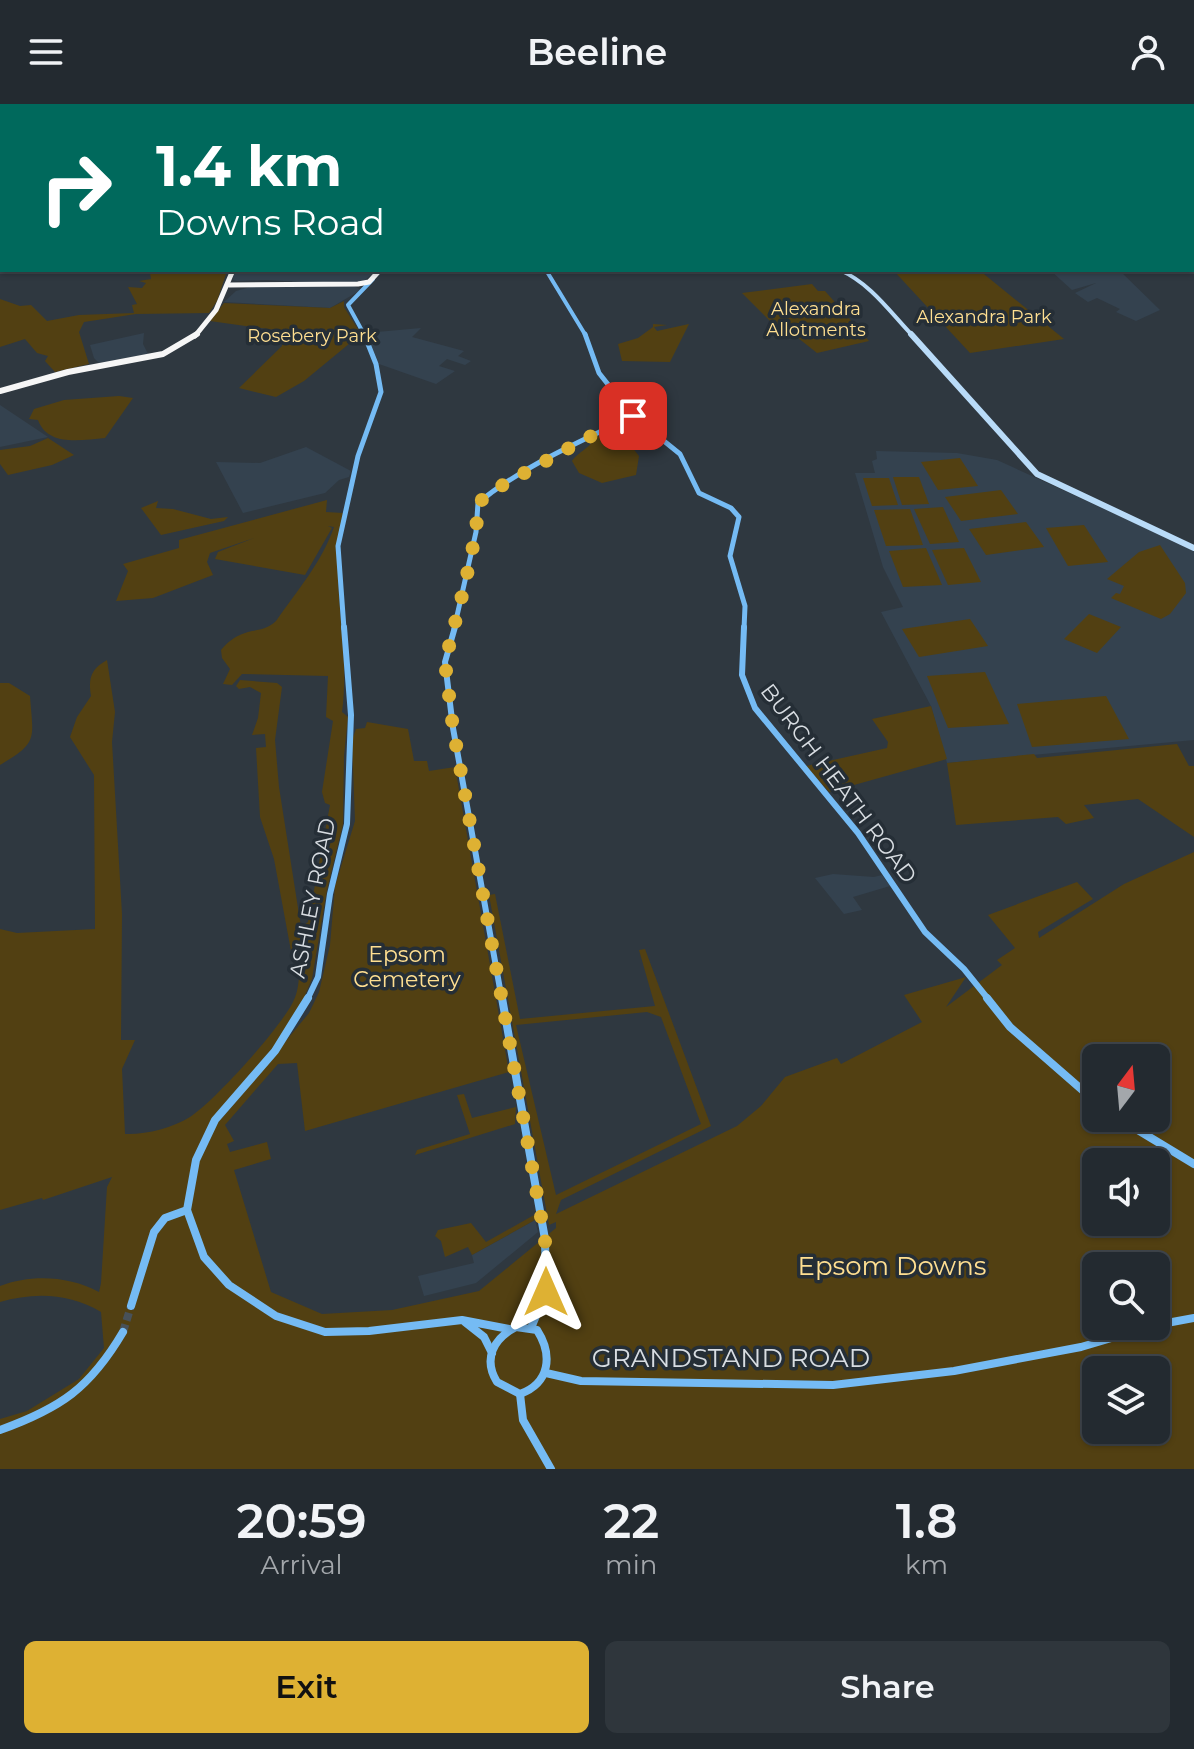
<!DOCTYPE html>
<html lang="en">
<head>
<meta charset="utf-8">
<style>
	:root { --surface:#232a30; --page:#2f363c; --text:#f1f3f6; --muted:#a3a7ab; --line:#40464c; --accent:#deb133 }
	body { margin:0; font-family:Montserrat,sans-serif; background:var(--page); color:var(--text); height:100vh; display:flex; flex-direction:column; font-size:30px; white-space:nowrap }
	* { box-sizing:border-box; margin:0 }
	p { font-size:26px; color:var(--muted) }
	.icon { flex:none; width:44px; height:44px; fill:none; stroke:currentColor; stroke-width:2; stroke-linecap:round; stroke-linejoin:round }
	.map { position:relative; height:1365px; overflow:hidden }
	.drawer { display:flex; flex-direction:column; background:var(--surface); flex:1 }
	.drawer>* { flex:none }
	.top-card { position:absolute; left:0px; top:0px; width:1194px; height:168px; box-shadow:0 2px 6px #0004,0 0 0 2px var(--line); background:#00695c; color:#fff; overflow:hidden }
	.needle { width:52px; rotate:16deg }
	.controls { position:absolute; left:1082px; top:940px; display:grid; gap:16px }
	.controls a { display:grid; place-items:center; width:88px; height:88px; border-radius:12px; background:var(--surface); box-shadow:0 2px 6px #0004,0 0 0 2px var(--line); font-size:40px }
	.pin { position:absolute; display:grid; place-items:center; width:68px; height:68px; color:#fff; margin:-34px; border-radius:16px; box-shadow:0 4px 12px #0006 }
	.me { position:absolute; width:88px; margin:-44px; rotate:0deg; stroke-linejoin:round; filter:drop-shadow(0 0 6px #0008) }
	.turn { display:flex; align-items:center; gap:28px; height:168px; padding:0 24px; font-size:36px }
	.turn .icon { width:104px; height:104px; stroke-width:2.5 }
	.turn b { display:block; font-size:56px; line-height:68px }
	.eta { display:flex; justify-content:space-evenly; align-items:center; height:136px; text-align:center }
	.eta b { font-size:48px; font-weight:600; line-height:56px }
	.button { display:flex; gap:16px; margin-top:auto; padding:16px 24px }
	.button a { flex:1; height:92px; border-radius:12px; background:var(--accent); color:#111; font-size:32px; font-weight:600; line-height:92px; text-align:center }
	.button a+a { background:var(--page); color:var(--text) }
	header { display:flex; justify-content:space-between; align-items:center; height:104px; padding:0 24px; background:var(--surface); font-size:36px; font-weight:600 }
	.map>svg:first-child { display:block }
	.built { fill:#34424f }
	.green { fill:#524012; fill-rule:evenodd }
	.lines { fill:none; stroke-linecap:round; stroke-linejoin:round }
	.stream { stroke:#9b7e35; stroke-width:2 }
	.secondary-tunnel { stroke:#485158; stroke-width:8; stroke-dasharray:8 4; stroke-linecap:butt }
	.secondary-far3 { stroke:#75bbf4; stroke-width:4 }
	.secondary-far2 { stroke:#75bbf4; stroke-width:5 }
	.secondary-far1 { stroke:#75bbf4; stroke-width:6 }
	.secondary { stroke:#75bbf4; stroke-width:8 }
	.primary-far1 { stroke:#b9dbf8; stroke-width:4 }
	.primary { stroke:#b9dbf8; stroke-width:6 }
	.highway-far1 { stroke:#f6f6f6; stroke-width:5 }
	.highway { stroke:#f6f6f6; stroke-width:6 }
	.rail-casing { stroke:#9aa0a6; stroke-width:4 }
	.rail { stroke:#252e36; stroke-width:2; stroke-dasharray:4; stroke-linecap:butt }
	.route { stroke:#deb133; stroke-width:14; stroke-dasharray:0 25.2 }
	.labels { text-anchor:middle; stroke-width:7; stroke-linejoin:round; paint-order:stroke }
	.far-park-label { font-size:18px; fill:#ffdf91; stroke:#252e36 }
	.street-label { font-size:22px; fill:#d8dde2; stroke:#252e36 }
	.park-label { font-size:22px; fill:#ffdf91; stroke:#252e36 }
	.near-park-label { font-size:26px; fill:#ffdf91; stroke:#252e36 }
	.near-street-label { font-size:26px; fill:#d8dde2; stroke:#252e36 }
</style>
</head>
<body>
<header><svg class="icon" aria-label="menu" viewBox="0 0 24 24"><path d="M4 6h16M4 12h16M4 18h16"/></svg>Beeline<svg class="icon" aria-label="person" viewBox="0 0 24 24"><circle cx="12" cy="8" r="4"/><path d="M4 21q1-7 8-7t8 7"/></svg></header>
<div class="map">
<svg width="1194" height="1365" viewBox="0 0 1194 1365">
	<rect width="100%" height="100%" fill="#2f3840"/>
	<g class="built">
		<path d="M377,166L364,177L337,180L266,176L237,177L233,176L234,167H213Z"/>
		<path d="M1050,166H1119L1160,206L1136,217L1116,208L1120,205L1097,194L1088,198L1075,189L1096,179L1072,186Z"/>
		<path d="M352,181L361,186L330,204L224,198L236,187L254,182Z"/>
		<path d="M421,224L412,233L464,247L458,252L471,257L465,261L447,255L439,262L455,267L436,280L379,260L366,229Z"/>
		<path d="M144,229L143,240L148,250L99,259L94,254L90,241Z"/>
		<path d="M0,301L48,333L0,343Z"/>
		<path d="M306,343L351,367L349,373L339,376L325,389L243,409L216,358L260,359Z"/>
		<path d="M876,347L957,349L997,356L1194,446V636L947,659L931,602L881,508L903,503L883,463L855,369H875L872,357L877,355Z"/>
		<path d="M833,770L874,773L882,771L890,782L853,793L862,806L844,810L815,774Z"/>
		<path d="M535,1116L538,1128L476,1179L424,1192L418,1172L474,1159L472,1151Z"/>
	</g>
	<g class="green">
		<path d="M180,166L227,167L217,197L209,209L136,210L84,218L79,228L89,260L55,268L45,257L48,252L37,249L25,235L0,243V195L20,202L31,201L47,217L79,211L134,209L132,201L137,200L128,183L142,184L146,179L139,177L151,175L150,169Z"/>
		<path d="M893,166H979L1064,235L970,249Z"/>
		<path d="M812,180L818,187H825L869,237L817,249L783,222L776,223L742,189Z"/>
		<path d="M344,197V203L361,230L304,277L276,293L239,284L282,242V227L210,217L224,199L330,204Z"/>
		<path d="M653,220L667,221L654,223L657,227L689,220L670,258L622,257L618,240L638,234L653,223Z"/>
		<path d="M119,292L133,294L105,334C81,336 48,343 38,316L29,315L34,305L64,296Z"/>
		<path d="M617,324L639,352L636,371L602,379L579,369L572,357C577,349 594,341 593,335Z"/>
		<path d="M48,334L74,351L52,361L8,371L0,360V346L30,342Z"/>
		<path d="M960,354L978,382L938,386L921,358Z"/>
		<path d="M893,373H919L929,400L902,401Z"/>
		<path d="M863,374H889L898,401L872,402Z"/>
		<path d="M1001,386L1018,410L961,417L945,393Z"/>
		<path d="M327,396L326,408L343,409C328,474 351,542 342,608L348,613L344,652L343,720L327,786L312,875L299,905L272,945L216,1010L222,1014L309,909L319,888L330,841L335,782L355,717L352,636L356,625L365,624L367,618L408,625L414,657H427L429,667L455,663L509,968L305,1027L297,959L278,960L225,1021L234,1037L227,1040L230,1048L267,1038L271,1055L234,1066L271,1188L322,1210L392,1206L479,1187L556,1124V1118L549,1121L489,791L495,790L520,915L655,902L639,846L645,845L711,1022L561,1096L556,1110L737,1022L761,1002L785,973L837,954L841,960L922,918L904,891L966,873L946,903L1002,861L997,856L1015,844L988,811L1077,778L1093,795L1038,828L1039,834L1124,780L1194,748V1365H0V1315L27,1307L79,1275L104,1244L101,1208C70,1189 34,1188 0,1198V1182C32,1170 69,1172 99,1188L101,1179L107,1083L112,1073L43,1096L42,1094L0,1106V825L17,829L95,825L94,671L70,633L77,613L91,592C88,574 91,565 107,556L115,608L112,638L122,810L121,936H135L122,965L125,1030C145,1031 172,1024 190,1013C215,997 280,924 293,898C300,884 299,871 299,855L291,847L274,755L260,713L256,644L266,643L265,630L252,631L258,614L261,589L250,583L239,585L236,582L240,576L277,579L282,583L275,636L279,683L301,823L308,818L330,701L325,699L322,688L333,617L326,613L328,572L242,570L232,581L223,580L230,565L222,554L221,546C243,520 261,532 276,517C297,487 322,458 334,423L328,422L332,424L305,471L215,455L218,448L254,434L210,449L207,458L213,471L153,494L116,497L128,467L123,460L179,444V436ZM647,908L661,913L701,1020L556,1091L516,921ZM1096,954H1156V1014H1096ZM1096,1058H1156V1118H1096ZM1096,1162H1156V1222H1096ZM1096,1266H1156V1326H1096Z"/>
		<path d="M158,397L156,404L173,405L211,415L228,413L224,417L161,431L141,404Z"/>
		<path d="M943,403L959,438L930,440L914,405Z"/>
		<path d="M910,405L923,441L886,442L874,406Z"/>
		<path d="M1026,418L1044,443L986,451L969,425Z"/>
		<path d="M1084,421L1108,458L1068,462L1046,424Z"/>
		<path d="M1160,441L1185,479L1186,489L1170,510L1161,515L1111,494L1116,489L1120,490L1124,482L1107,475L1139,448Z"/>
		<path d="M926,444L942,481L903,483L889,447Z"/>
		<path d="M964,444L981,478L948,481L932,446Z"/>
		<path d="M1089,510L1121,523L1097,549L1064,535Z"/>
		<path d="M970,515L988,542L919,553L902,525Z"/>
		<path d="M985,568L1009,620L948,624L927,572Z"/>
		<path d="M0,579H9L30,592C33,635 39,638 0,661Z"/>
		<path d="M1106,592L1129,635L1032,643L1017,600Z"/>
		<path d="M931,602L947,655L829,688L806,662L887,644L888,638L872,615Z"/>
		<path d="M1177,640L1189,662H1194V733L1138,695L1084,701L1094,714L1066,720L1058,713L956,721L947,659L1034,650L1037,654Z"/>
		<path d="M464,990L472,1014L516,1003L515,1020L415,1051L417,1046L470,1030L457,991Z"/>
		<path d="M534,1111L535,1116L472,1151L468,1143L445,1153L441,1137L435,1132L438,1126L471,1119L486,1138Z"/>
	</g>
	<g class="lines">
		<path class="stream" d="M79,2L84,0"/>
		<path class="secondary-tunnel" d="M123,1228L131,1202"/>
		<g class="secondary-far3">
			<path d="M546,166L586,232"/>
			<path d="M365,232L348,201L373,175"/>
		</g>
		<g class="secondary-far2">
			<path d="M585,230L599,269L633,312L680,350L699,389L731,404L739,413L730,452L745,502L744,525"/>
			<path d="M344,525L338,442L358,352L381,288L376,260L364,230"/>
			<path d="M454,525L476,428L478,399C523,362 581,337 633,312"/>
		</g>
		<g class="secondary-far1">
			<path d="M455,523L445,558L453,624L502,896"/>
			<path d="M744,523L742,571L755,604L858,729L925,828L964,865L989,896"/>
			<path d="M307,896L318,873L330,790L347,720L351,611L344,523"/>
		</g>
		<g class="secondary">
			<path d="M308,894L275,947L215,1016L196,1056L187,1106L204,1153L229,1181L276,1212L325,1228L369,1227L462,1216L509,1225"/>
			<path d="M502,894L545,1135L546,1188L531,1224"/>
			<path d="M987,894L1010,923L1096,998"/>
			<path d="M1118,1014L1194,1060"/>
			<path d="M131,1202L154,1128L165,1114L187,1106"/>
			<path d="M465,1218L484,1233L492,1249"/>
			<path d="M1156,1221L1194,1214"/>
			<path d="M516,1223L537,1226C553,1251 550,1279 520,1290L497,1278C483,1255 493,1235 516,1223Z"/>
			<path d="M546,1269L581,1277L833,1281L954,1267L1081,1243L1152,1222"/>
			<path d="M520,1290L523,1316L551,1365"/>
			<path d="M0,1326C61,1304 90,1284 123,1228"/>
		</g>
		<path class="primary-far1" d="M840,166C871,180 890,208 913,232"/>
		<path class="primary" d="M911,230L1037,370L1194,444"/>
		<g class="highway-far1">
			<path d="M971,2L975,0"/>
			<path d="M229,181L358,180L369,178L380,166"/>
			<path d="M195,232L216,206L233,166"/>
		</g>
		<path class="highway" d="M0,287L68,268L163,250L197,230"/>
		<defs>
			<path id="rail" d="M657,2L661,0"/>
		</defs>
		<use href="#rail" class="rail-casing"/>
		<use href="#rail" class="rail"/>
	</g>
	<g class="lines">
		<path class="route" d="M546,1188L545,1135L453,624L445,558L465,480L476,428L478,399L494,386L585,335L633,312"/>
	</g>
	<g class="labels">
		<g class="far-park-label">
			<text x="816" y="211">Alexandra<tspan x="816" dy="21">Allotments</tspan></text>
			<text x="984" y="219">Alexandra Park</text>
			<text x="312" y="238">Rosebery Park</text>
		</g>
		<g class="street-label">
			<text transform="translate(839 679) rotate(53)" y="8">BURGH HEATH ROAD</text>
			<text transform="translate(312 794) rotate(-79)" y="8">ASHLEY ROAD</text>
		</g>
		<g class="park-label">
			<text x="407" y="858">Epsom<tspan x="407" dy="25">Cemetery</tspan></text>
		</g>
		<g class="near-park-label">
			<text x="892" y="1171">Epsom Downs</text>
		</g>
		<g class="near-street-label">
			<text x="731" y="1263">GRANDSTAND ROAD</text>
		</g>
	</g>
</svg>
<div class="controls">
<a><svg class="needle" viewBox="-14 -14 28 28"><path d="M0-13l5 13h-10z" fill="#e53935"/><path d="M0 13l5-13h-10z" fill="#a3a7ab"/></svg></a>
<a><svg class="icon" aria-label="sound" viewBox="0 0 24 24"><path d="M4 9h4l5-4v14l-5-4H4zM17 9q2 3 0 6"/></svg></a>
<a><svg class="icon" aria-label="search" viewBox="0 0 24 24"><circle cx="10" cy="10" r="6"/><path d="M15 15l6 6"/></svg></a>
<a><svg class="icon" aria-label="layers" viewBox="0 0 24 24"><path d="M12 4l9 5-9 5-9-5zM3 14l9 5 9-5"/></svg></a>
</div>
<div class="pin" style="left:633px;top:312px;background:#d93025"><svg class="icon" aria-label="arrive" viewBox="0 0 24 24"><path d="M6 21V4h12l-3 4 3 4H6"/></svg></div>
<svg class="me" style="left:546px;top:1188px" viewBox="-20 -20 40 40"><path d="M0-17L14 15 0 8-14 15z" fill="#deb133" stroke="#fff" stroke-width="4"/></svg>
<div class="top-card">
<div class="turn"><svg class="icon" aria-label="right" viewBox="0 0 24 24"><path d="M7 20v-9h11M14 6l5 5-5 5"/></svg><div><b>1.4 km</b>Downs Road</div></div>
</div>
</div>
<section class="drawer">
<div class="eta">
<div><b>20:59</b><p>Arrival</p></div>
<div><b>22</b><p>min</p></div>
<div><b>1.8</b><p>km</p></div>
</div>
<div class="button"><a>Exit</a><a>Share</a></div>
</section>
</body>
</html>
